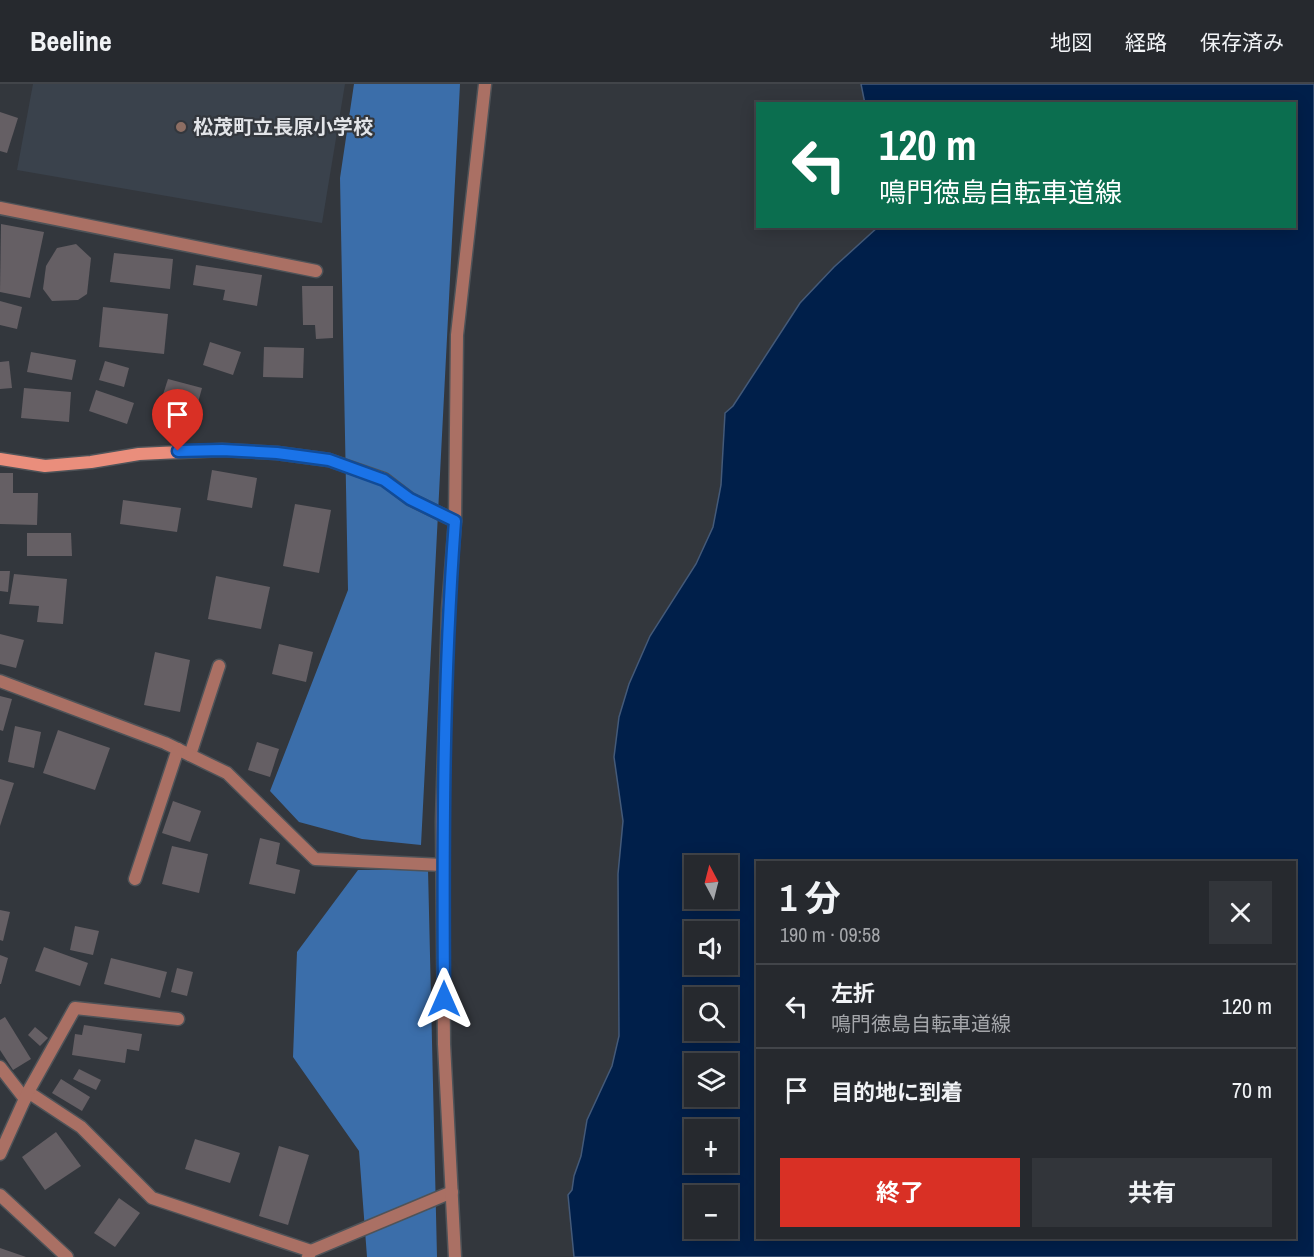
<!DOCTYPE html>
<html lang="ja">
<head>
<meta charset="utf-8">
<style>
	:root { --surface:#26292e; --page:#32353a; --text:#f1f3f6; --muted:#a4a6aa; --line:#42454a; --accent:#d93025 }
	body { margin:0; font-family:"Archivo Narrow","Noto Sans JP",sans-serif; background:var(--page); color:var(--text); height:100vh; display:flex; flex-direction:column; font-size:22px; white-space:nowrap }
	* { box-sizing:border-box; margin:0 }
	p { font-size:20px; color:var(--muted) }
	.icon { flex:none; width:33px; height:33px; fill:none; stroke:currentColor; stroke-width:2; stroke-linecap:round; stroke-linejoin:round }
	.map { position:relative; flex:1; overflow:hidden }
	.sheet { position:absolute; left:756px; top:777px; width:540px; height:378px; display:flex; flex-direction:column; background:var(--surface); border-radius:0px; box-shadow:0 3px 15px #0003,0 0 0 2px var(--line) }
	.sheet>* { flex:none }
	.banner { position:absolute; left:756px; top:18px; width:540px; height:126px; border-radius:0px; box-shadow:0 3px 15px #0003,0 0 0 2px var(--line); background:#0b6e4f; color:#fff; overflow:hidden }
	.needle { width:39px; rotate:353deg }
	.fabs { position:absolute; left:684px; top:771px; display:grid; gap:12px }
	.fabs a { display:grid; place-items:center; width:54px; height:54px; border-radius:0px; background:var(--surface); box-shadow:0 3px 15px #0003,0 0 0 2px var(--line); font-size:30px }
	.pin { position:absolute; display:grid; place-items:center; width:51px; height:51px; color:#fff; margin:-62px -26px; border-radius:50% 50% 50% 0; rotate:-45deg; box-shadow:0 0 6px #0007 }
	.pin .icon { rotate:45deg }
	.me { position:absolute; width:66px; margin:-33px; rotate:0deg; stroke-linejoin:round; filter:drop-shadow(0 0 4px #0008) }
	.turn { display:flex; align-items:center; gap:21px; height:126px; padding:0 24px; font-size:27px }
	.turn .icon { width:78px; height:78px; stroke-width:2.5 }
	.turn b { display:block; font-size:42px; line-height:51px }
	.round { display:grid; place-items:center; flex:none; width:63px; height:63px; border-radius:0px; background:var(--page) }
	.summary { display:flex; align-items:center; justify-content:space-between; height:102px; padding:0 24px }
	h1 { font-size:36px; font-weight:700; line-height:45px }
	.cta { display:flex; gap:12px; margin-top:auto; padding:12px 24px }
	.cta a { flex:1; height:69px; border-radius:0px; background:var(--accent); color:#fff; font-size:24px; font-weight:700; line-height:69px; text-align:center }
	.cta a+a { background:var(--page); color:var(--text) }
	ul { padding:0; list-style:none }
	li { display:flex; align-items:center; gap:18px; height:84px; padding:0 24px; border-top:2px solid var(--line) }
	li div { flex:1 }
	li b { display:block; font-size:22px }
	li em { font-style:normal }
	header { display:flex; align-items:center; gap:36px; box-sizing:border-box; height:84px; padding:0 30px; background:var(--surface); border-bottom:2px solid var(--line) }
	header strong { font-size:28px }
	nav { display:flex; gap:33px; margin-inline-start:auto; font-size:21px }
	.map>svg:first-child { display:block }
	.built { fill:#3a424c }
	.forest { fill:#3b6eaa }
	.water { fill:#001f4a; stroke:#445a79; stroke-width:1.5; fill-rule:evenodd }
	.building { fill:#655f64 }
	.lines { fill:none; stroke-linecap:round; stroke-linejoin:round }
	.lane-casing { stroke:#4f5358; stroke-width:15 }
	.street-casing { stroke:#4f5358; stroke-width:15 }
	.secondary-casing { stroke:#4f5358; stroke-width:15 }
	.lane { stroke:#aa7064; stroke-width:12 }
	.street { stroke:#aa7064; stroke-width:12 }
	.secondary { stroke:#ea8e7c; stroke-width:12 }
	.route-casing { stroke:#114b97; stroke-width:15 }
	.route { stroke:#1a73e8; stroke-width:10 }
	.education-dot { fill:#8d6e63; stroke:#33373d; stroke-width:2 }
	.labels { text-anchor:middle; stroke-width:4.5; stroke-linejoin:round; paint-order:stroke }
	.poi-label { font-size:20px; font-weight:bold; fill:#e2e4e8; stroke:#33373d; text-anchor:start }
</style>
</head>
<body>
<header>
<strong>Beeline</strong>
<nav><a>地図</a><a>経路</a><a>保存済み</a></nav>
</header>
<div class="map">
<svg width="1314" height="1173" viewBox="0 0 1314 1173">
	<rect width="100%" height="100%" fill="#33373d"/>
	<path class="built" d="M33,0H345L322,139L17,86Z"/>
	<g class="forest">
		<path d="M354,0H460L421,761L362,755L299,738L270,707L348,506L340,94Z"/>
		<path d="M428,785L437,1173H367L359,1067L293,973L297,868L358,786Z"/>
	</g>
	<path class="water" d="M861,0H1314V1173H574L568,1111L572,1106L574,1092L581,1072L587,1036L612,982L619,952L618,790L623,737L614,673L619,633L629,600L650,552L696,480L713,443L721,401L725,329L733,322L800,219L834,183L878,143L1294,142V20H865ZM758,778H1294V1154H758ZM694,782H728V814H694ZM694,848H728V880H694ZM694,914H728V946H694ZM694,980H728V1012H694ZM694,1046H728V1078H694ZM694,1112H728V1144H694Z"/>
	<g class="building">
		<path d="M0,28L18,34L7,69L0,67Z"/>
		<path d="M1,140L44,148L30,214L0,208Z"/>
		<path d="M76,160L91,174L87,210L78,216L52,217L43,205L46,182L57,164Z"/>
		<path d="M114,169L173,175L170,205L110,198Z"/>
		<path d="M196,181L262,191L257,222L223,216L225,206L193,201Z"/>
		<path d="M302,202H333V254L316,255L315,241H303Z"/>
		<path d="M0,217L22,223L17,245L0,241Z"/>
		<path d="M103,223L168,230L164,270L99,263Z"/>
		<path d="M210,258L241,268L233,291L203,281Z"/>
		<path d="M264,263L304,264L303,294L263,293Z"/>
		<path d="M31,268L76,276L72,296L27,288Z"/>
		<path d="M9,277L12,304L0,305V278Z"/>
		<path d="M105,277L129,284L124,303L99,296Z"/>
		<path d="M168,295L202,304L194,333L159,323Z"/>
		<path d="M24,304L71,308L69,338L21,334Z"/>
		<path d="M96,306L134,319L127,340L89,327Z"/>
		<path d="M212,386L257,394L252,424L207,416Z"/>
		<path d="M0,389H13V409H38L37,441L0,440Z"/>
		<path d="M123,416L181,424L177,448L120,440Z"/>
		<path d="M295,420L331,426L319,489L283,482Z"/>
		<path d="M27,449H71L72,472H27Z"/>
		<path d="M0,487H10L8,508L0,507Z"/>
		<path d="M14,490L67,495L63,540L37,538L39,522L9,520Z"/>
		<path d="M216,492L270,503L261,545L208,535Z"/>
		<path d="M0,550L24,556L16,584L0,580Z"/>
		<path d="M279,560L313,568L306,598L272,590Z"/>
		<path d="M155,568L190,576L180,628L144,621Z"/>
		<path d="M0,612L12,615L3,647L0,646Z"/>
		<path d="M15,642L41,648L34,684L8,678Z"/>
		<path d="M58,646L110,664L95,706L43,689Z"/>
		<path d="M257,658L279,665L270,693L248,686Z"/>
		<path d="M0,695L14,699L0,742Z"/>
		<path d="M173,717L201,727L190,758L162,749Z"/>
		<path d="M260,754L280,759L276,780L300,786L295,810L249,800Z"/>
		<path d="M172,762L208,770L199,809L162,800Z"/>
		<path d="M0,826L10,828L3,857L0,856Z"/>
		<path d="M75,842L99,847L93,871L70,866Z"/>
		<path d="M44,863L88,879L80,902L35,887Z"/>
		<path d="M0,871L8,874L1,900H0Z"/>
		<path d="M111,874L167,888L160,914L104,900Z"/>
		<path d="M177,884L193,888L187,912L171,908Z"/>
		<path d="M5,933L31,975L13,986L0,966V936Z"/>
		<path d="M84,941L142,950L139,967L127,965L125,979L72,971L75,950L82,951Z"/>
		<path d="M35,943L48,954L40,962L28,951Z"/>
		<path d="M79,985L101,996L96,1006L73,995Z"/>
		<path d="M61,995L90,1013L82,1027L52,1009Z"/>
		<path d="M56,1048L81,1082L45,1106L22,1073Z"/>
		<path d="M195,1055L240,1069L230,1099L185,1085Z"/>
		<path d="M279,1062L309,1071L288,1141L259,1132Z"/>
		<path d="M119,1114L140,1129L115,1163L94,1149Z"/>
		<path d="M0,1164L26,1173H0Z"/>
	</g>
	<g class="lines">
		<defs>
			<g id="lane">
				<path d="M0,124L316,187"/>
				<path d="M190,671L219,582"/>
			</g>
			<g id="street">
				<path d="M0,597L165,659L227,689L315,775L443,781"/>
				<path d="M135,795L178,665"/>
				<path d="M0,983L25,1015"/>
				<path d="M28,1008L81,1043L152,1114L311,1167"/>
				<path d="M0,1070L28,1008L75,924L178,935"/>
				<path d="M0,1111L67,1173"/>
				<path d="M308,1173L311,1167L452,1108"/>
				<path d="M455,1173L444,960L442,738L448,525L455,437L457,251L485,0"/>
			</g>
			<path id="secondary" d="M0,375L45,382L91,378L139,370L222,366L277,369L329,376L384,395L410,415L455,437"/>
		</defs>
		<use href="#lane" class="lane-casing"/>
		<use href="#street" class="street-casing"/>
		<use href="#secondary" class="secondary-casing"/>
		<use href="#lane" class="lane"/>
		<use href="#street" class="street"/>
		<use href="#secondary" class="secondary"/>
	</g>
	<g class="lines">
		<defs>
			<path id="route" d="M178,367L222,366L277,369L329,376L384,396L410,415L455,437C443,596 443,755 444,915"/>
		</defs>
		<use href="#route" class="route-casing"/>
		<use href="#route" class="route"/>
	</g>
	<circle class="education-dot" cx="181" cy="43" r="6"/>
	<g class="labels">
		<g class="poi-label">
			<text x="193" y="50">松茂町立長原小学校</text>
		</g>
	</g>
</svg>
<div class="fabs">
<a><svg class="needle" viewBox="-14 -14 28 28"><path d="M0-13l5 13h-10z" fill="#e53935"/><path d="M0 13l5-13h-10z" fill="#a4a6aa"/></svg></a>
<a><svg class="icon" aria-label="sound" viewBox="0 0 24 24"><path d="M4 9h4l5-4v14l-5-4H4zM17 9q2 3 0 6"/></svg></a>
<a><svg class="icon" aria-label="search" viewBox="0 0 24 24"><circle cx="10" cy="10" r="6"/><path d="M15 15l6 6"/></svg></a>
<a><svg class="icon" aria-label="layers" viewBox="0 0 24 24"><path d="M12 4l9 5-9 5-9-5zM3 14l9 5 9-5"/></svg></a>
<a>+</a>
<a>−</a>
</div>
<div class="pin" style="left:178px;top:367px;background:#d93025"><svg class="icon" aria-label="arrive" viewBox="0 0 24 24"><path d="M6 21V4h12l-3 4 3 4H6"/></svg></div>
<svg class="me" style="left:444px;top:915px" viewBox="-20 -20 40 40"><path d="M0-17L14 15 0 8-14 15z" fill="#1a73e8" stroke="#fff" stroke-width="4"/></svg>
<div class="banner">
<div class="turn"><svg class="icon" aria-label="left" viewBox="0 0 24 24"><path d="M17 20v-9H6M10 6l-5 5 5 5"/></svg><div><b>120 m</b>鳴門徳島自転車道線</div></div>
</div>
<section class="sheet">
<div class="summary"><div><h1>1 分</h1><p>190 m · 09:58</p></div><a class="round"><svg class="icon" aria-label="close" viewBox="0 0 24 24"><path d="M6 6l12 12M18 6L6 18"/></svg></a></div>
<ul>
<li><svg class="icon" aria-label="left" viewBox="0 0 24 24"><path d="M17 20v-9H6M10 6l-5 5 5 5"/></svg><div><b>左折</b><p>鳴門徳島自転車道線</p></div><em>120 m</em></li>
<li><svg class="icon" aria-label="arrive" viewBox="0 0 24 24"><path d="M6 21V4h12l-3 4 3 4H6"/></svg><div><b>目的地に到着</b></div><em>70 m</em></li>
</ul>
<div class="cta"><a>終了</a><a>共有</a></div>
</section>
</div>
</body>
</html>
